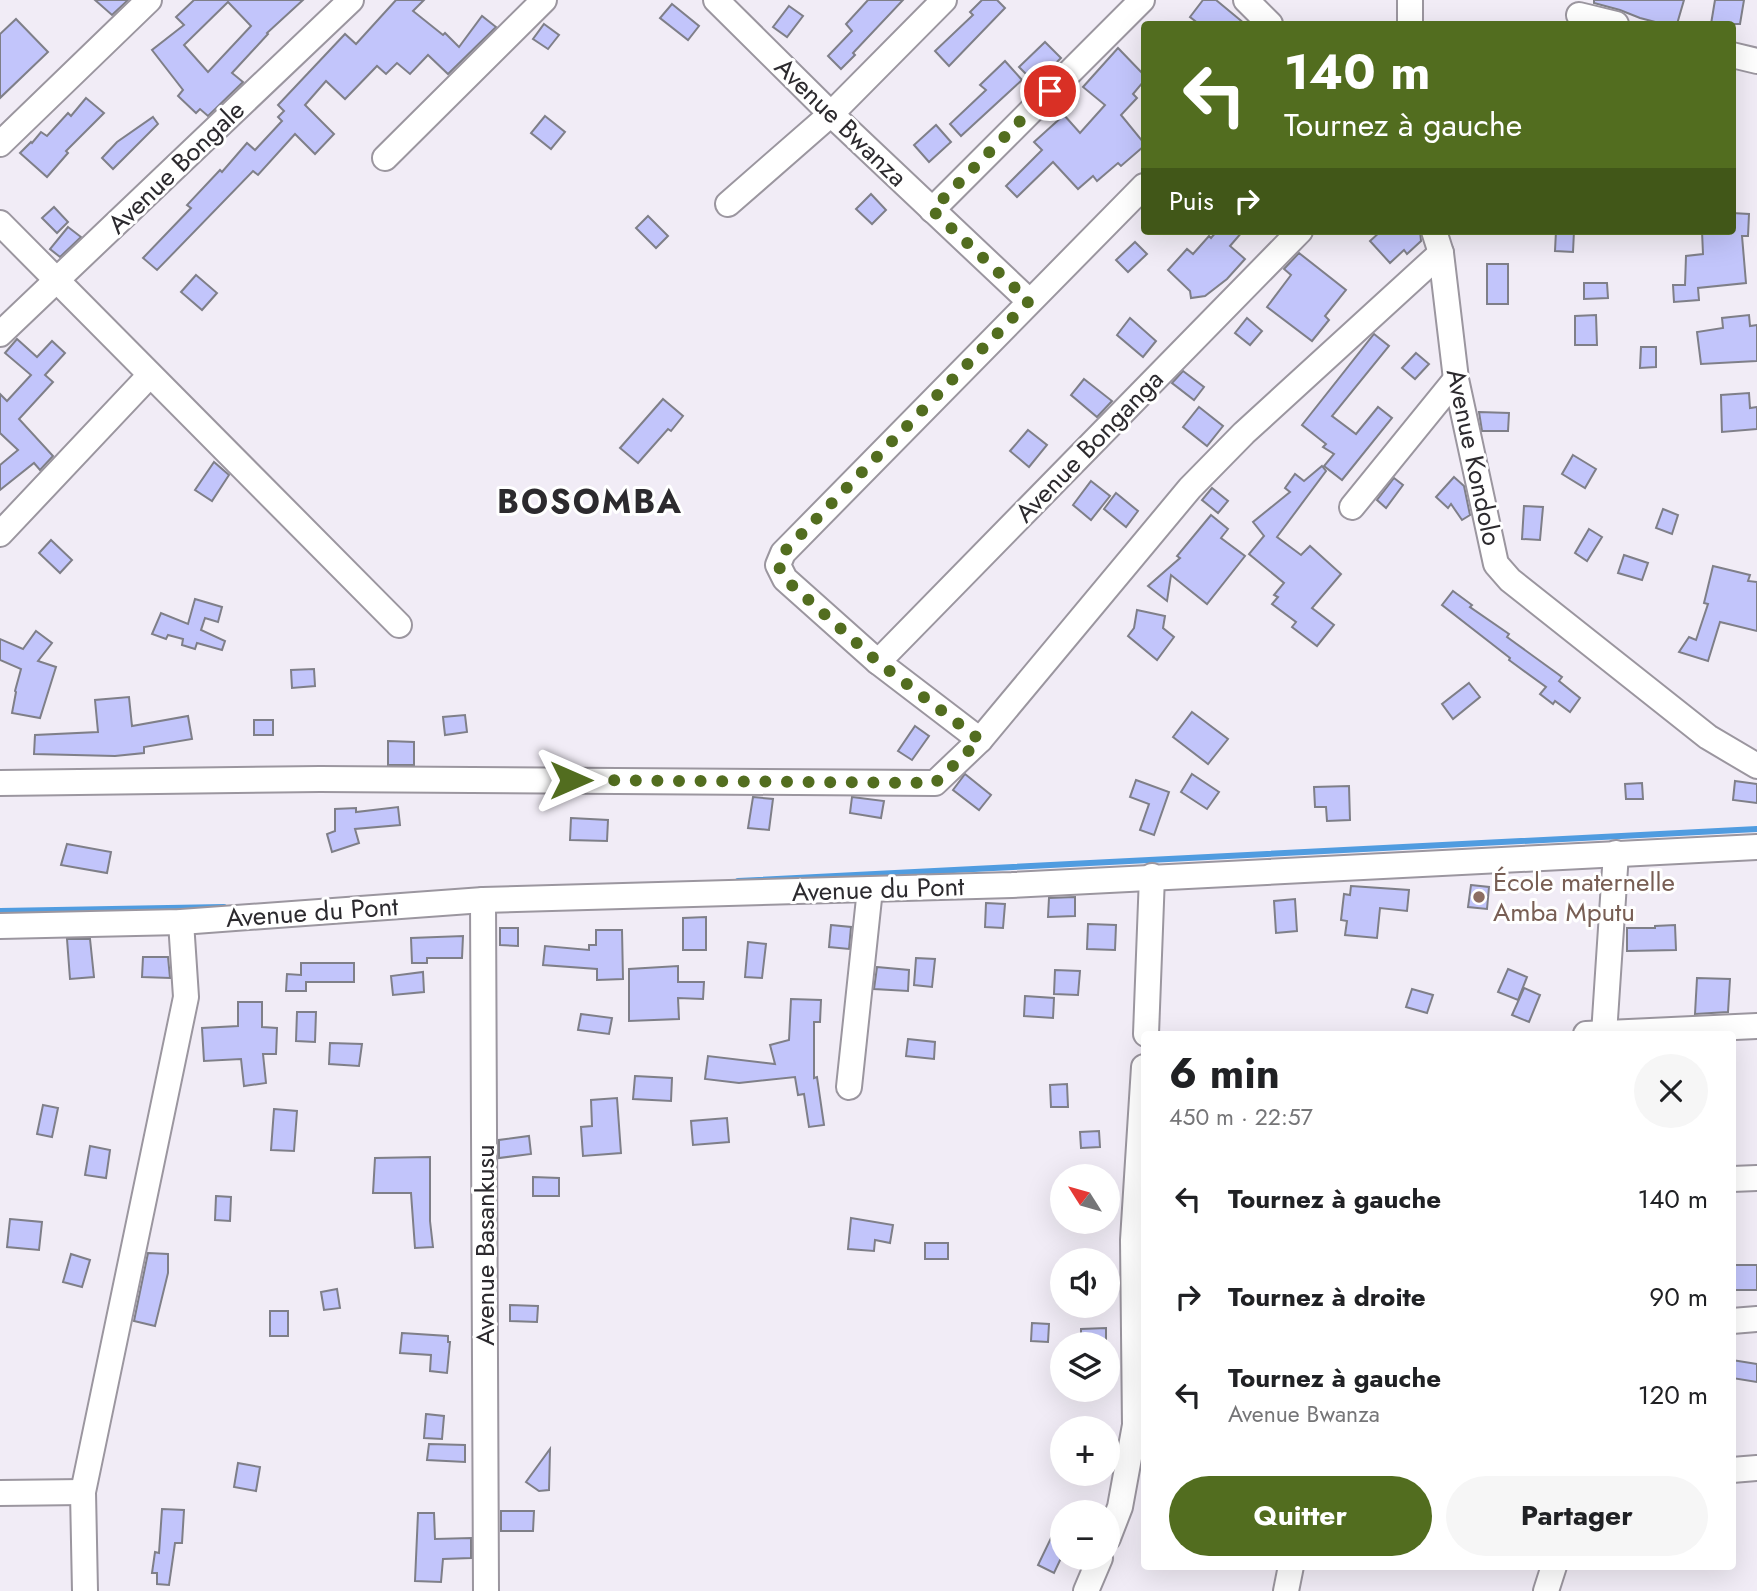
<!DOCTYPE html>
<html lang="fr">
<head>
<meta charset="utf-8">
<style>
	:root { --surface:#fff; --page:#f6f6f6; --text:#202124; --muted:#757577; --accent:#526d1f }
	body { margin:0; font-family:Jost,sans-serif; background:var(--page); color:var(--text); height:100vh; display:flex; flex-direction:column; font-size:26px; white-space:nowrap }
	* { box-sizing:border-box; margin:0 }
	p { font-size:23px; color:var(--muted) }
	.icon { flex:none; width:38px; height:38px; fill:none; stroke:currentColor; stroke-width:2; stroke-linecap:round; stroke-linejoin:round }
	.map { position:relative; flex:1; overflow:hidden }
	.details { position:absolute; left:1141px; top:1031px; width:595px; height:539px; display:flex; flex-direction:column; background:var(--surface); border-radius:7px; box-shadow:0 7px 28px #0002 }
	.details>* { flex:none }
	.guide { position:absolute; left:1141px; top:21px; width:595px; height:214px; border-radius:7px; box-shadow:0 7px 28px #0002; background:#526d1f; color:#fff; overflow:hidden }
	.needle { width:46px; rotate:307deg }
	.controls { position:absolute; left:1050px; top:1164px; display:grid; gap:14px }
	.controls a { display:grid; place-items:center; width:70px; height:70px; border-radius:50%; background:var(--surface); box-shadow:0 7px 28px #0002; font-size:35px }
	.pin { position:absolute; display:grid; place-items:center; width:60px; height:60px; color:#fff; margin:-30px; border:4px solid #fff; border-radius:50%; box-shadow:0 2px 7px #0007 }
	.me { position:absolute; width:77px; margin:-38px; rotate:90deg; stroke-linejoin:round; filter:drop-shadow(0 0 5px #0008) }
	.turn { display:flex; align-items:center; gap:24px; height:147px; padding:0 28px; font-size:32px }
	.turn .icon { width:91px; height:91px; stroke-width:2.5 }
	.turn b { display:block; font-size:49px; line-height:60px }
	.then { display:flex; align-items:center; height:66px; padding:0 28px; background:#0003; gap:14px; font-size:26px }
	.round { display:grid; place-items:center; flex:none; width:74px; height:74px; border-radius:37px; background:var(--page) }
	.headline { display:flex; align-items:center; justify-content:space-between; height:119px; padding:0 28px }
	h1 { font-size:42px; font-weight:700; line-height:52px }
	.button { display:flex; gap:14px; margin-top:auto; padding:14px 28px }
	.button a { flex:1; height:80px; border-radius:42px; background:var(--accent); color:#fff; font-size:28px; font-weight:700; line-height:80px; text-align:center }
	.button a+a { background:var(--page); color:var(--text) }
	ul { padding:0; list-style:none }
	li { display:flex; align-items:center; gap:21px; height:98px; padding:0 28px }
	li div { flex:1 }
	li b { display:block; font-size:26px }
	li em { font-style:normal }
	.map>svg:first-child { display:block }
	.lines { fill:none; stroke-linecap:round; stroke-linejoin:round }
	.stream { stroke:#509ce0; stroke-width:6 }
	.building { fill:#c2c5fb; stroke:#7f7f88; stroke-width:2; fill-rule:evenodd }
	.minor-casing { stroke:#9b969f; stroke-width:28 }
	.minor { stroke:#fff; stroke-width:24 }
	.route { stroke:#526d1f; stroke-width:12; stroke-dasharray:0 21.6 }
	.education-dot { fill:#8d6e63; stroke:#fff; stroke-width:2.5 }
	.labels { text-anchor:middle; stroke-width:6; stroke-linejoin:round; paint-order:stroke }
	.street-label { font-size:26px; fill:#2c2a2e; stroke:#fff }
	.education-label { font-size:26px; fill:#785e54; stroke:#fff; text-anchor:start }
	.district-label { font-size:33px; font-weight:bold; letter-spacing:2px; fill:#2c2a2e; stroke:#fff }
</style>
</head>
<body>
<div class="map">
<svg width="1757" height="1591" viewBox="0 0 1757 1591">
	<rect width="100%" height="100%" fill="#f1ecf6"/>
	<g class="lines">
		<g class="stream">
			<path d="M738,881L1757,829"/>
			<path d="M0,911L224,907"/>
		</g>
	</g>
	<g class="building">
		<path d="M95,0H128L112,15Z"/>
		<path d="M194,0H303L267,33L268,34L232,73L243,82L208,116L200,109L196,113L178,96L183,90L152,50L184,25L176,17ZM228,2L251,26L208,72L184,45Z"/>
		<path d="M396,0H424L413,11L443,35L445,33L459,47L482,16L496,27L448,74L428,55L410,74L397,63L386,74L377,66L345,99L326,81L305,105L334,134L315,154L295,134L258,175L253,171L157,270L143,258L191,208L187,205L220,170L222,172L247,143L255,150L282,121L278,117L284,111L278,105L345,34L356,44Z"/>
		<path d="M868,0H903L853,53L855,55L841,69L828,56L852,31L846,24Z"/>
		<path d="M982,0H997L1005,8L949,66L935,51L973,15L970,12Z"/>
		<path d="M1203,0H1216L1245,24H1199L1190,17Z"/>
		<path d="M1594,0H1684L1677,24H1663L1640,18L1620,10L1594,3Z"/>
		<path d="M1715,0H1744L1740,24H1711Z"/>
		<path d="M672,4L699,26L688,40L660,18Z"/>
		<path d="M789,6L803,16L787,37L773,27Z"/>
		<path d="M16,19L48,52L0,98V34Z"/>
		<path d="M544,24L559,35L548,49L533,39Z"/>
		<path d="M1045,42L1061,58L1035,83L1019,67Z"/>
		<path d="M1118,48L1144,75V81L1133,94L1137,98L1121,115L1144,143V146L1121,166L1118,163L1097,181L1093,176L1078,189L1053,162L1017,197L1006,186L1042,150L1034,142L1064,115L1080,133L1105,105L1083,87Z"/>
		<path d="M1005,61L1022,80L961,136L950,124L986,90L980,85Z"/>
		<path d="M86,98L104,113L66,151L68,153L47,177L20,153L31,142L32,143L41,132L47,136L68,113L71,116Z"/>
		<path d="M545,116L565,132L551,149L531,133Z"/>
		<path d="M153,117L158,124L113,169L102,158L117,142Z"/>
		<path d="M936,125L951,142L929,162L914,145Z"/>
		<path d="M871,194L886,210L872,224L856,209Z"/>
		<path d="M54,207L68,222L57,233L42,218Z"/>
		<path d="M1732,213L1749,214L1748,236H1742L1746,283L1698,288L1699,300L1674,302L1673,285H1685L1686,256L1703,254L1702,231H1732Z"/>
		<path d="M648,216L668,236L656,248L636,228Z"/>
		<path d="M68,227L81,237L60,257L50,249Z"/>
		<path d="M1217,231H1243L1230,246L1245,259L1227,279L1205,296L1191,298L1190,291L1168,270L1187,249L1193,254L1209,236L1211,238Z"/>
		<path d="M1381,231H1420L1421,241L1407,254L1404,250L1390,263L1370,241Z"/>
		<path d="M1556,231H1574L1573,252L1555,251Z"/>
		<path d="M1135,242L1147,254L1128,272L1116,260Z"/>
		<path d="M1299,253L1346,290L1325,316L1329,320L1312,341L1267,307L1291,275L1284,269Z"/>
		<rect x="1487" y="264" width="21" height="40"/>
		<path d="M196,275L217,293L202,310L181,292Z"/>
		<path d="M1584,283H1607L1608,298L1584,299Z"/>
		<path d="M1596,315L1597,345H1575V316Z"/>
		<path d="M1749,315L1750,326L1757,325V361L1701,364L1697,332L1723,328L1722,318Z"/>
		<path d="M1130,318L1156,341L1143,357L1117,335Z"/>
		<path d="M1247,318L1262,331L1250,345L1235,333Z"/>
		<path d="M1374,334L1389,346L1332,416L1356,434L1378,407L1392,418L1342,480L1324,466L1334,454L1323,447L1326,444L1302,425Z"/>
		<path d="M17,339L37,357L52,341L65,353L45,375L53,382L19,419L53,456L40,470L34,463L0,490V465L18,450L0,433V394L7,401L31,375L5,353Z"/>
		<path d="M1641,347H1656V367L1640,368Z"/>
		<path d="M1416,353L1429,364L1415,379L1402,368Z"/>
		<path d="M1183,371L1204,387L1194,400L1172,383Z"/>
		<path d="M1084,379L1112,401L1097,417L1071,395Z"/>
		<path d="M1749,393L1750,408L1757,407V429L1722,432L1721,395Z"/>
		<path d="M663,399L683,416L671,431L668,429L638,463L620,448Z"/>
		<path d="M1199,407L1223,426L1207,446L1183,427Z"/>
		<path d="M1479,412L1509,413L1508,431H1482Z"/>
		<path d="M1028,430L1047,445L1029,467L1010,451Z"/>
		<path d="M1573,455L1596,469L1585,488L1562,474Z"/>
		<path d="M214,462L229,475L212,501L195,490Z"/>
		<path d="M1322,466L1326,471L1277,537L1301,555L1310,546L1341,574L1312,608L1334,625L1317,646L1292,627L1296,622L1272,604L1278,597L1274,595L1284,583L1249,554L1264,536L1253,522L1290,492L1285,488L1295,474L1304,481Z"/>
		<path d="M1454,477L1464,486L1470,515L1462,520L1451,504L1448,508L1436,497Z"/>
		<path d="M1394,478L1403,485L1386,508L1377,500Z"/>
		<path d="M1091,481L1110,496L1091,520L1073,505Z"/>
		<path d="M1212,488L1228,501L1218,513L1202,500Z"/>
		<path d="M1116,493L1138,511L1126,527L1104,509Z"/>
		<path d="M1524,506L1543,507L1540,540L1522,539Z"/>
		<path d="M1663,509L1678,515L1672,534L1656,528Z"/>
		<path d="M1211,515L1228,529L1221,538L1245,556L1207,604L1171,575L1167,601L1148,586L1180,558L1177,556Z"/>
		<path d="M1589,529L1602,537L1587,561L1575,553Z"/>
		<path d="M51,540L72,560L60,573L39,553Z"/>
		<path d="M1624,555L1648,563L1642,580L1618,573Z"/>
		<path d="M1713,566L1750,575L1748,581L1757,582V631L1720,622L1708,661L1679,652L1689,637L1696,640L1708,604L1704,603Z"/>
		<path d="M1453,591L1472,605L1470,607L1509,634L1507,637L1562,677L1559,681L1580,698L1570,712L1555,701L1553,704L1540,694L1546,687L1509,660L1510,658L1442,605Z"/>
		<path d="M195,599L222,607L218,622L205,618L201,630L225,641L222,650L197,643L195,649L182,645L183,639L168,635L166,639L152,634L161,613L188,624Z"/>
		<path d="M1137,610L1165,616L1163,628L1174,637L1157,660L1128,636L1134,628Z"/>
		<path d="M36,631L52,643L38,661L56,667L40,718L12,713L16,692L15,691L21,669L0,660V639L23,649Z"/>
		<path d="M314,669L315,686L292,688L291,670Z"/>
		<path d="M1469,683L1480,697L1453,719L1442,704Z"/>
		<path d="M129,697L132,726L188,716L192,739L144,747V753L115,756L34,754L35,735L98,732L95,700Z"/>
		<path d="M1192,712L1228,739L1208,764L1173,737Z"/>
		<path d="M465,715L467,732L445,735L443,717Z"/>
		<rect x="254" y="720" width="19" height="15"/>
		<path d="M915,726L929,736L912,760L898,751Z"/>
		<path d="M388,741L414,742V765H388Z"/>
		<path d="M965,774L991,795L979,810L953,790Z"/>
		<path d="M1192,774L1219,792L1207,809L1181,792Z"/>
		<path d="M1136,780L1169,792L1154,835L1140,830L1149,804L1130,797Z"/>
		<path d="M1735,781L1757,784V803L1733,800Z"/>
		<path d="M1642,783L1643,799H1626L1625,784Z"/>
		<path d="M1349,786L1350,820L1327,821L1326,807H1315L1314,787Z"/>
		<path d="M753,797L773,799L769,830L748,828Z"/>
		<path d="M852,797L884,801L881,818L850,813Z"/>
		<path d="M398,807L400,825L355,829L359,843L332,852L327,834L335,831V809L356,808V812Z"/>
		<path d="M571,818L608,820L607,841L570,840Z"/>
		<path d="M67,844L111,852L107,873L61,865Z"/>
		<path d="M1471,885L1489,887L1487,909L1468,907Z"/>
		<path d="M1351,886L1409,890L1407,911L1380,908L1377,938L1345,935L1347,921L1341,920L1344,894L1350,895Z"/>
		<path d="M1075,897V916L1048,917L1049,898Z"/>
		<path d="M1295,899L1297,931L1276,933L1274,901Z"/>
		<path d="M986,903L1005,904L1003,928L985,927Z"/>
		<path d="M706,917V950H683V918Z"/>
		<path d="M1088,924L1116,925L1115,950L1087,949Z"/>
		<path d="M831,925L851,927L849,949L829,947Z"/>
		<path d="M1675,925L1676,950L1627,951V928H1655V926Z"/>
		<path d="M500,928H518V946L500,945Z"/>
		<path d="M596,930H622L623,979L597,980V969L543,965L545,946L589,950V945H596Z"/>
		<path d="M463,936L462,958H427V963H412L411,938Z"/>
		<path d="M67,939H90L94,977L70,979Z"/>
		<path d="M748,942L766,944L762,978L745,977Z"/>
		<path d="M143,957H168L170,978L142,977Z"/>
		<path d="M916,958L935,959L932,987L914,985Z"/>
		<path d="M301,963H354V982H306V991H286L287,974L301,975Z"/>
		<path d="M678,966V982H704L703,999L678,998L679,1019L629,1021V969Z"/>
		<path d="M877,967L909,970L908,991L874,989Z"/>
		<path d="M1508,969L1527,977L1518,1000L1498,992Z"/>
		<path d="M1055,970L1080,971L1078,995L1054,994Z"/>
		<path d="M423,972L424,992L393,995L391,976Z"/>
		<path d="M1697,978L1730,979L1728,1012L1695,1014Z"/>
		<path d="M1524,988L1540,995L1529,1022L1512,1015Z"/>
		<path d="M1412,989L1433,995L1427,1013L1406,1007Z"/>
		<path d="M1025,996L1054,998L1053,1018L1024,1016Z"/>
		<path d="M791,999L821,1000L820,1022H814V1078L817,1077L824,1125L809,1127L804,1094L798,1095L795,1077L739,1083L705,1079L708,1056L775,1064L770,1045L789,1040Z"/>
		<path d="M238,1002H262V1027L277,1028L276,1054H263L266,1083L244,1086L241,1059L204,1061L202,1028L238,1026Z"/>
		<path d="M297,1012H316L315,1042L296,1041Z"/>
		<path d="M581,1014L612,1018L609,1034L578,1030Z"/>
		<path d="M908,1039L935,1042L934,1059L906,1056Z"/>
		<path d="M330,1043L362,1044L359,1066L329,1064Z"/>
		<path d="M635,1076L672,1078L671,1101L633,1099Z"/>
		<path d="M1067,1084L1068,1107H1051L1050,1085Z"/>
		<path d="M617,1098L621,1153L583,1156L581,1127L592,1126L591,1100Z"/>
		<path d="M43,1105L58,1108L52,1137L37,1134Z"/>
		<path d="M274,1109L297,1111L294,1151L271,1150Z"/>
		<path d="M727,1118L729,1142L693,1145L691,1121Z"/>
		<path d="M1099,1131L1100,1147L1081,1148L1080,1132Z"/>
		<path d="M529,1136L531,1154L499,1158V1140Z"/>
		<path d="M90,1146L110,1150L106,1178L85,1175Z"/>
		<path d="M430,1157V1221L433,1247L415,1248L411,1193H373L375,1158Z"/>
		<path d="M533,1177L559,1178V1196H533Z"/>
		<path d="M216,1196L231,1197L230,1221L215,1220Z"/>
		<path d="M851,1218L893,1225L890,1243L875,1240L874,1251L848,1249Z"/>
		<path d="M10,1219L42,1222L39,1250L7,1247Z"/>
		<rect x="925" y="1243" width="23" height="16"/>
		<path d="M148,1253L168,1254V1273L155,1326L134,1321Z"/>
		<path d="M71,1254L90,1260L82,1287L63,1282Z"/>
		<rect x="1732" y="1265" width="25" height="25"/>
		<path d="M337,1289L340,1308L324,1310L321,1292Z"/>
		<path d="M510,1305L538,1306L537,1322L510,1321Z"/>
		<rect x="270" y="1311" width="18" height="25"/>
		<path d="M1032,1323L1049,1324L1048,1342L1031,1341Z"/>
		<path d="M1106,1328V1344H1081V1329Z"/>
		<path d="M402,1333L448,1336V1342H450L447,1373L430,1371L431,1355L400,1353Z"/>
		<path d="M1732,1360L1757,1364V1382L1732,1378Z"/>
		<path d="M426,1414L444,1416L442,1439L424,1438Z"/>
		<path d="M429,1444L465,1445V1462L427,1460Z"/>
		<path d="M550,1449L549,1490L539,1491L526,1482Z"/>
		<path d="M238,1463L260,1467L256,1491L234,1487Z"/>
		<path d="M162,1509L184,1510L182,1543H175L169,1585L157,1584V1573H152L155,1552L159,1553Z"/>
		<path d="M501,1511H534L533,1531H501Z"/>
		<path d="M418,1513H434L435,1539L471,1538V1558L443,1559L441,1582L415,1581Z"/>
		<path d="M1051,1538L1062,1543V1556L1054,1573L1038,1565Z"/>
	</g>
	<g class="lines">
		<defs>
			<g id="minor">
				<path d="M716,0L831,114L1029,301"/>
				<path d="M1246,0L1270,24"/>
				<path d="M1410,0V24"/>
				<path d="M1579,15L1616,24"/>
				<path d="M1732,55L1757,61"/>
				<path d="M0,144L149,0"/>
				<path d="M385,158L544,0"/>
				<path d="M728,204L831,114L944,0"/>
				<path d="M932,210L1142,0"/>
				<path d="M0,223L399,625"/>
				<path d="M1434,231L1441,253L1456,379L1496,564L1510,580L1708,737L1757,766"/>
				<path d="M0,334L351,0"/>
				<path d="M1352,507L1456,379"/>
				<path d="M0,534L150,375"/>
				<path d="M878,662L1300,231"/>
				<path d="M980,740L878,662L785,579L778,565L783,553L1144,186"/>
				<path d="M0,783L320,779L935,783L980,740L1190,488L1244,433L1441,253"/>
				<path d="M483,900L486,1591"/>
				<path d="M0,926L181,922L483,900L1012,885L1757,847"/>
				<path d="M1146,1034L1152,876"/>
				<path d="M1586,1034L1757,1026"/>
				<path d="M1604,1034L1616,853"/>
				<path d="M849,1087L870,889"/>
				<path d="M1732,1179L1757,1178"/>
				<path d="M1732,1321L1757,1319"/>
				<path d="M1732,1470L1757,1468"/>
				<path d="M0,1493L83,1492"/>
				<path d="M1108,1538L1120,1507L1135,1425L1133,1240L1144,1067"/>
				<path d="M85,1591L83,1492L186,997L181,922"/>
				<path d="M1086,1591L1100,1558"/>
				<path d="M1286,1591L1291,1566"/>
				<path d="M1546,1591L1554,1566"/>
			</g>
		</defs>
		<use href="#minor" class="minor-casing"/>
		<use href="#minor" class="minor"/>
	</g>
	<g class="lines">
		<path class="route" d="M571,780L935,783L980,740L878,662L785,579L778,565L783,553L1029,301L932,210L1050,91"/>
	</g>
	<circle class="education-dot" cx="1479" cy="897" r="7"/>
	<g class="labels">
		<g class="street-label">
			<text transform="translate(841 122) rotate(44)" y="9">Avenue Bwanza</text>
			<text transform="translate(176 167) rotate(-44)" y="9">Avenue Bongale</text>
			<text transform="translate(1089 446) rotate(-46)" y="9">Avenue Bonganga</text>
			<text transform="translate(1474 457) rotate(78)" y="9">Avenue Kondolo</text>
			<text transform="translate(878 889) rotate(-2)" y="9">Avenue du Pont</text>
			<text transform="translate(312 912) rotate(-4)" y="9">Avenue du Pont</text>
			<text transform="translate(485 1245) rotate(-90)" y="9">Avenue Basankusu</text>
		</g>
		<g class="education-label">
			<text x="1493" y="891">École maternelle<tspan x="1493" dy="30">Amba Mputu</tspan></text>
		</g>
		<g class="district-label">
			<text x="590" y="513">BOSOMBA</text>
		</g>
	</g>
</svg>
<div class="controls">
<a><svg class="needle" viewBox="-14 -14 28 28"><path d="M0-13l5 13h-10z" fill="#e53935"/><path d="M0 13l5-13h-10z" fill="#757577"/></svg></a>
<a><svg class="icon" aria-label="sound" viewBox="0 0 24 24"><path d="M4 9h4l5-4v14l-5-4H4zM17 9q2 3 0 6"/></svg></a>
<a><svg class="icon" aria-label="layers" viewBox="0 0 24 24"><path d="M12 4l9 5-9 5-9-5zM3 14l9 5 9-5"/></svg></a>
<a>+</a>
<a>−</a>
</div>
<div class="pin" style="left:1050px;top:91px;background:#d93025"><svg class="icon" aria-label="arrive" viewBox="0 0 24 24"><path d="M6 21V4h12l-3 4 3 4H6"/></svg></div>
<svg class="me" style="left:571px;top:780px" viewBox="-20 -20 40 40"><path d="M0-17L14 15 0 8-14 15z" fill="#526d1f" stroke="#fff" stroke-width="4"/></svg>
<div class="guide">
<div class="turn"><svg class="icon" aria-label="left" viewBox="0 0 24 24"><path d="M17 20v-9H6M10 6l-5 5 5 5"/></svg><div><b>140 m</b>Tournez à gauche</div></div>
<div class="then">Puis<svg class="icon" aria-label="right" viewBox="0 0 24 24"><path d="M7 20v-9h11M14 6l5 5-5 5"/></svg></div>
</div>
<section class="details">
<div class="headline"><div><h1>6 min</h1><p>450 m · 22:57</p></div><a class="round"><svg class="icon" aria-label="close" viewBox="0 0 24 24"><path d="M6 6l12 12M18 6L6 18"/></svg></a></div>
<ul>
<li><svg class="icon" aria-label="left" viewBox="0 0 24 24"><path d="M17 20v-9H6M10 6l-5 5 5 5"/></svg><div><b>Tournez à gauche</b></div><em>140 m</em></li>
<li><svg class="icon" aria-label="right" viewBox="0 0 24 24"><path d="M7 20v-9h11M14 6l5 5-5 5"/></svg><div><b>Tournez à droite</b></div><em>90 m</em></li>
<li><svg class="icon" aria-label="left" viewBox="0 0 24 24"><path d="M17 20v-9H6M10 6l-5 5 5 5"/></svg><div><b>Tournez à gauche</b><p>Avenue Bwanza</p></div><em>120 m</em></li>
</ul>
<div class="button"><a>Quitter</a><a>Partager</a></div>
</section>
</div>
</body>
</html>
